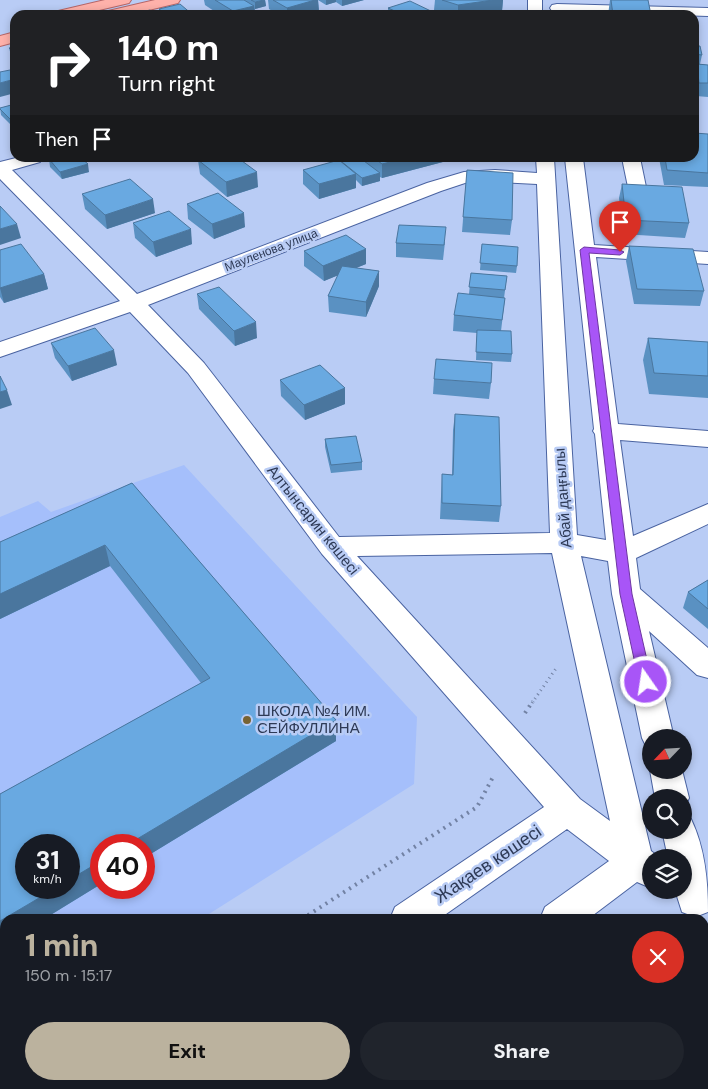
<!DOCTYPE html>
<html lang="en">
<head>
<meta charset="utf-8">
<style>
	:root { --surface:#171b24; --page:#20242c; --text:#f1f3f6; --muted:#9ea1a6; --accent:#bbb29e }
	body { margin:0; font-family:"DM Sans",sans-serif; background:var(--page); color:var(--text); height:100vh; display:flex; flex-direction:column; font-size:19px; white-space:nowrap }
	* { box-sizing:border-box; margin:0 }
	p { font-size:16px; color:var(--muted) }
	.icon { flex:none; width:28px; height:28px; fill:none; stroke:currentColor; stroke-width:2; stroke-linecap:round; stroke-linejoin:round }
	.map { position:relative; flex:1; overflow:hidden }
	.panel { position:absolute; left:0px; top:914px; width:709px; height:176px; display:flex; flex-direction:column; background:var(--surface); border-radius:15px 15px 0 0; box-shadow:0 2px 8px #0003 }
	.panel>* { flex:none }
	.banner { position:absolute; left:10px; top:10px; width:689px; height:152px; border-radius:15px; box-shadow:0 2px 8px #0003; background:#202124; color:#fff; overflow:hidden }
	.needle { width:32px; rotate:245deg }
	.fabs { position:absolute; left:642px; top:729px; display:grid; gap:10px }
	.fabs a { display:grid; place-items:center; width:50px; height:50px; border-radius:50%; background:var(--surface); box-shadow:0 2px 8px #0003; font-size:25px }
	.speed { position:absolute; left:15px; top:834px; display:flex; gap:10px; font-size:25px; font-weight:700; text-align:center }
	.speed>* { display:grid; place-content:center; width:65px; height:65px; border-radius:50%; background:var(--surface); box-shadow:0 2px 8px #0003; line-height:1 }
	.speed small { font-size:12px; font-weight:400 }
	.speed .limit { border:8px solid #d22; background:#fff; color:#111 }
	.pin { position:absolute; display:grid; place-items:center; width:42px; height:42px; color:#fff; margin:-51px -21px; border-radius:50% 50% 50% 0; rotate:-45deg; box-shadow:0 0 5px #0007 }
	.pin .icon { rotate:45deg }
	.me { position:absolute; width:55px; margin:-28px; rotate:347deg; stroke-linejoin:round; filter:drop-shadow(0 0 4px #0008) }
	.turn { display:flex; align-items:center; gap:18px; height:105px; padding:0 25px; font-size:22px }
	.turn .icon { width:65px; height:65px; stroke-width:2.5 }
	.turn b { display:block; font-size:35px; line-height:42px }
	.then { display:flex; align-items:center; height:48px; padding:0 25px; background:#0003; gap:10px; font-size:19px }
	.round { display:grid; place-items:center; flex:none; width:52px; height:52px; border-radius:26px; background:var(--page) }
	.headline { display:flex; align-items:center; justify-content:space-between; height:85px; padding:0 25px }
	h1 { font-size:30px; font-weight:800; line-height:38px; color:var(--accent) }
	.cta { display:flex; gap:10px; margin-top:auto; padding:10px 25px }
	.cta a { flex:1; height:58px; border-radius:30px; background:var(--accent); color:#111; font-size:20px; font-weight:800; line-height:58px; text-align:center }
	.cta a+a { background:var(--page); color:var(--text) }
	.map>svg:first-child { display:block }
	.built { fill:#a5bffb; fill-rule:evenodd }
	.lines { fill:none; stroke-linecap:round; stroke-linejoin:round }
	.minor-casing { stroke:#4a63a1; stroke-width:2 }
	.major-casing { stroke:#b56668; stroke-width:2 }
	.path-far1 { stroke:#7282a4; stroke-width:3; stroke-dasharray:1 4; stroke-linecap:butt }
	.path { stroke:#7282a4; stroke-width:4; stroke-dasharray:2 5; stroke-linecap:butt }
	.minor { fill:#fff; fill-rule:evenodd }
	.major { fill:#feb1aa; fill-rule:evenodd }
	.wall { fill:#5a91c2; fill-rule:evenodd }
	.shaded-wall { fill:#4a769e }
	.building { fill:#69a9e1; stroke:#4a769e }
	.route { fill:#a855f7; stroke:#6d37a1 }
	.poi-dot { fill:#786332; stroke:#b9ccf5; stroke-width:2 }
	.labels { text-anchor:middle; stroke-width:5; stroke-linejoin:round; paint-order:stroke }
	.far-street-label { font-size:12px; fill:#2e3a56; stroke:#b9ccf5 }
	.street-label { font-size:15px; fill:#2e3a56; stroke:#b9ccf5 }
	.poi-label { font-size:15px; fill:#2e3a56; stroke:#b9ccf5; text-anchor:start }
	.near-street-label { font-size:18px; fill:#2e3a56; stroke:#b9ccf5 }
</style>
</head>
<body>
<div class="map">
<svg width="708" height="1089" viewBox="0 0 708 1089">
	<rect width="100%" height="100%" fill="#b9ccf5"/>
	<path class="built" d="M184,465L417,717L414,784L201,919H5V1042L0,1045V517L38,501L51,512ZM26,845H69V888H26ZM101,845H144V888H101Z"/>
	<g class="lines">
		<defs>
			<g id="minor">
				<rect x="528" y="0" width="14" height="15"/>
				<path d="M557,4L708,8V16L552,11L550,8L552,5Z"/>
				<path d="M16,158H43L40,162L12,170L137,294L427,183L464,172L495,170L537,173L536,158H554L577,535L606,540L595,434L593,431L594,429L565,158H583L594,245L708,252V264L596,257L618,424L708,431V447L620,440L633,536L708,504V524L636,558L640,589L708,648V678L697,675L649,631L674,738H651V749L647,748L642,738L612,594L608,561L581,556L651,851L660,858H651V888L637,882L588,919H540L545,907L609,861L567,829L439,919H390L395,907L544,807L322,554L188,373L130,312L0,357V342L120,301L0,179V162ZM495,182L537,184L550,533L339,537L204,363L148,305L441,191L465,183ZM552,553L610,821L580,799L357,556Z"/>
				<path d="M622,158H640L646,187L644,191L637,193L630,191L628,187Z"/>
				<path d="M651,766V770H682L689,798L684,808V798H655L650,770Z"/>
				<path d="M684,816L691,819C705,848 708,880 708,912L695,917L682,912L675,890H684V858H668L662,830H684Z"/>
				<path d="M137,1085H182L181,1089H136Z"/>
				<path d="M306,1085H351L350,1089H305Z"/>
			</g>
			<g id="major">
				<path d="M105,0H131L129,3L78,15H52L54,12Z"/>
				<path d="M155,0H180L178,3L128,15H102L104,12Z"/>
				<path d="M15,32V42L0,46V36Z"/>
			</g>
		</defs>
		<use href="#minor" class="minor-casing"/>
		<use href="#major" class="major-casing"/>
		<path class="path-far1" d="M532,703L557,667"/>
		<g class="path">
			<path d="M525,713L533,701"/>
			<path d="M302,919L477,807L493,777"/>
			<path d="M704,948L708,946"/>
			<path d="M38,1089L45,1085"/>
			<path d="M477,1089L482,1085"/>
		</g>
		<use href="#minor" class="minor"/>
		<use href="#major" class="major"/>
	</g>
	<g class="wall">
		<path d="M204,0H265L266,6L255,9V8V15H220L205,5Z"/>
		<path d="M268,0H364L342,6L336,2L326,5L318,0L319,12L306,15H279L269,9Z"/>
		<path d="M435,0H503L502,11L474,15H450L434,10Z"/>
		<path d="M610,0H648L651,15H608Z"/>
		<path d="M388,8L435,15H388Z"/>
		<path d="M159,9L193,15H160Z"/>
		<path d="M694,46L702,55L700,64L708,65V97L696,96L694,78L695,73H694Z"/>
		<path d="M15,47V59L11,55L9,48Z"/>
		<path d="M15,104V126L13,127L1,115L0,108Z"/>
		<path d="M708,134V187L664,185L659,158H694Z"/>
		<path d="M335,158H458L382,178L380,177V181L362,186L356,180V188L319,199L303,184V170L336,161Z"/>
		<path d="M49,159L89,172L62,179L50,167Z"/>
		<path d="M198,160L258,187L227,197L200,174Z"/>
		<path d="M467,170L512,220L510,235L462,232Z"/>
		<path d="M622,184L689,223L685,238L623,234L619,198Z"/>
		<path d="M82,194L155,213L107,229L85,209Z"/>
		<path d="M187,204L245,227L214,239L188,219Z"/>
		<path d="M133,223L192,244L156,257L135,238Z"/>
		<path d="M445,242L443,260L396,257V243Z"/>
		<path d="M482,244L517,266L516,273L480,270Z"/>
		<path d="M629,246L704,291L700,306L634,304L626,261Z"/>
		<path d="M366,249V264L356,268L379,271V286L366,317L329,312L328,296L338,275L324,281L304,266V251Z"/>
		<path d="M0,250L44,274L48,289L4,303L0,297Z"/>
		<path d="M471,273L507,276L504,298H505L501,331L512,354L511,362L476,360L477,333L453,331L454,315L469,294Z"/>
		<path d="M197,294L257,338L235,346L199,309Z"/>
		<path d="M648,338L708,342V398L649,394L643,360Z"/>
		<path d="M51,343L117,365L72,381L55,358Z"/>
		<path d="M434,379L491,383L489,399L433,394Z"/>
		<path d="M280,380L345,388V404L305,420L281,396Z"/>
		<path d="M455,414L501,506L499,522L440,519L442,474L452,475L453,430Z"/>
		<path d="M325,439L362,462V470L331,473L325,447Z"/>
		<path d="M132,483L336,720V741L144,858V845H101V884L44,919H5V943L0,946V794L201,683L110,566L0,619V542ZM26,845H69V888H26Z"/>
		<path d="M708,580V629L683,608L688,592Z"/>
	</g>
	<g class="shaded-wall">
		<path d="M265,0L266,6L255,9V2Z"/>
		<path d="M315,0H318L319,12L306,15H287V8Z"/>
		<path d="M326,0H336V2L326,5Z"/>
		<path d="M342,0H364L342,6Z"/>
		<path d="M493,0H503L502,11L474,15H458V5Z"/>
		<path d="M254,6L255,15H234L233,11Z"/>
		<path d="M15,79V93L0,97V83Z"/>
		<path d="M14,119L15,126L13,127L11,120Z"/>
		<path d="M112,158H123L113,160Z"/>
		<path d="M406,158H458L382,178V164Z"/>
		<path d="M88,164L89,172L62,179L60,172Z"/>
		<path d="M257,172L258,187L227,197L226,182Z"/>
		<path d="M380,173V181L362,186V178Z"/>
		<path d="M356,174V188L319,199V184Z"/>
		<path d="M153,199L155,213L107,229L105,215Z"/>
		<path d="M244,213L245,227L214,239L212,224Z"/>
		<path d="M17,224L21,238L0,245V229Z"/>
		<path d="M191,229L192,244L156,257L153,242Z"/>
		<path d="M366,249V264L324,281L323,266Z"/>
		<path d="M379,271V286L366,317V302Z"/>
		<path d="M44,274L48,289L4,303L0,288Z"/>
		<path d="M256,322L257,338L235,346L234,331Z"/>
		<path d="M114,350L117,365L72,381L68,366Z"/>
		<path d="M345,388V404L305,420L304,405Z"/>
		<path d="M7,390L12,405L0,409V392Z"/>
		<path d="M105,545L110,566L0,619V594Z"/>
		<path d="M336,720V741L144,858V845H127Z"/>
		<path d="M101,861V884L44,919H5V943L0,946V921L56,888H69V880Z"/>
	</g>
	<g class="building">
		<path d="M215,0H244L254,6L233,11Z"/>
		<path d="M251,0H264L255,2Z"/>
		<path d="M273,0H315L287,8Z"/>
		<path d="M442,0H493L458,5Z"/>
		<path d="M611,0H648L651,15H613Z"/>
		<path d="M410,1L435,13L428,15H404L388,8Z"/>
		<path d="M180,4L193,15H167L159,9Z"/>
		<path d="M150,10L157,15H127Z"/>
		<path d="M694,46H700L702,55L694,54Z"/>
		<path d="M15,47V53L9,48Z"/>
		<path d="M697,64L708,65V83H699Z"/>
		<path d="M15,69V79L0,83V72Z"/>
		<path d="M15,104V116L13,117L14,119L11,120L0,109V108Z"/>
		<path d="M694,133L708,134V173L667,170L665,158H694Z"/>
		<path d="M55,158H81L88,164L60,172L49,159Z"/>
		<path d="M205,158H238L257,172L226,182L198,160Z"/>
		<path d="M337,158H360L380,173L362,178Z"/>
		<path d="M374,158H406L382,164Z"/>
		<path d="M339,160L356,174L319,184L303,170Z"/>
		<path d="M467,170L513,173L512,220L463,217Z"/>
		<path d="M130,179L153,199L105,215L82,194Z"/>
		<path d="M622,184L682,187L689,223L626,220Z"/>
		<path d="M218,193L244,213L212,224L187,204Z"/>
		<path d="M0,206L17,224L0,229Z"/>
		<path d="M169,211L191,229L153,242L133,223Z"/>
		<path d="M399,225L446,227L444,245L396,243Z"/>
		<path d="M346,235L366,249L323,266L304,251Z"/>
		<path d="M21,244L44,274L0,288V250Z"/>
		<path d="M482,244L518,247L517,266L480,263Z"/>
		<path d="M629,246L693,249L704,291L637,289Z"/>
		<path d="M342,266L379,271L366,302L328,296Z"/>
		<path d="M471,273L507,276L505,290L469,287Z"/>
		<path d="M219,287L256,322L234,331L197,294Z"/>
		<path d="M458,293L505,298L502,320L454,315Z"/>
		<path d="M95,328L114,350L68,366L51,343Z"/>
		<path d="M477,330L511,331L512,354L476,352Z"/>
		<path d="M648,338L708,342V376L654,373Z"/>
		<path d="M436,359L492,363L491,383L434,379Z"/>
		<path d="M320,365L345,388L304,405L280,380Z"/>
		<path d="M0,376L7,390L0,392Z"/>
		<path d="M455,414L499,417L501,506L442,503V474L453,475Z"/>
		<path d="M356,436L362,462L331,465L325,439Z"/>
		<path d="M132,483L336,720L127,845H101V861L69,880V845H26V888H56L0,921V794L210,678L105,545L0,594V542Z"/>
		<path d="M708,580V609L688,592Z"/>
		<path d="M704,1006L708,1010V1089H568L573,1085H704Z"/>
	</g>
	<path class="route" d="M584,247L620,250L624,252L620,255L589,253L632,594L652,682L650,685L646,687L641,685L639,682L620,594L580,250Z"/>
	<circle class="poi-dot" cx="247" cy="720" r="5"/>
	<g class="labels">
		<g class="far-street-label">
			<text transform="translate(271 250) rotate(-21)" y="4">Мауленова улица</text>
		</g>
		<g class="street-label">
			<text transform="translate(563 498) rotate(-94)" y="5">Абай даңғылы</text>
			<text transform="translate(313 520) rotate(51)" y="5">Алтынсарин көшесі</text>
		</g>
		<g class="poi-label">
			<text x="257" y="716">ШКОЛА №4 ИМ.<tspan x="257" dy="17">СЕЙФУЛЛИНА</tspan></text>
		</g>
		<g class="near-street-label">
			<text transform="translate(488 864) rotate(-34)" y="6">Жақаев көшесі</text>
		</g>
	</g>
</svg>
<div class="fabs">
<a><svg class="needle" viewBox="-14 -14 28 28"><path d="M0-13l5 13h-10z" fill="#e53935"/><path d="M0 13l5-13h-10z" fill="#9ea1a6"/></svg></a>
<a><svg class="icon" aria-label="search" viewBox="0 0 24 24"><circle cx="10" cy="10" r="6"/><path d="M15 15l6 6"/></svg></a>
<a><svg class="icon" aria-label="layers" viewBox="0 0 24 24"><path d="M12 4l9 5-9 5-9-5zM3 14l9 5 9-5"/></svg></a>
</div>
<div class="speed"><div>31<small>km/h</small></div><div class="limit">40</div></div>
<div class="pin" style="left:620px;top:252px;background:#d93025"><svg class="icon" aria-label="arrive" viewBox="0 0 24 24"><path d="M6 21V4h12l-3 4 3 4H6"/></svg></div>
<svg class="me" style="left:646px;top:682px" viewBox="-20 -20 40 40"><circle r="17" fill="#a855f7" stroke="#fff" stroke-width="3"/><path d="M0-11L8 9 0 5-8 9z" fill="#fff"/></svg>
<div class="banner">
<div class="turn"><svg class="icon" aria-label="right" viewBox="0 0 24 24"><path d="M7 20v-9h11M14 6l5 5-5 5"/></svg><div><b>140 m</b>Turn right</div></div>
<div class="then">Then<svg class="icon" aria-label="arrive" viewBox="0 0 24 24"><path d="M6 21V4h12l-3 4 3 4H6"/></svg></div>
</div>
<section class="panel">
<div class="headline"><div><h1>1 min</h1><p>150 m · 15:17</p></div><a class="round" style="background:#d93025;color:#fff"><svg class="icon" aria-label="close" viewBox="0 0 24 24"><path d="M6 6l12 12M18 6L6 18"/></svg></a></div>
<div class="cta"><a>Exit</a><a>Share</a></div>
</section>
</div>
</body>
</html>
